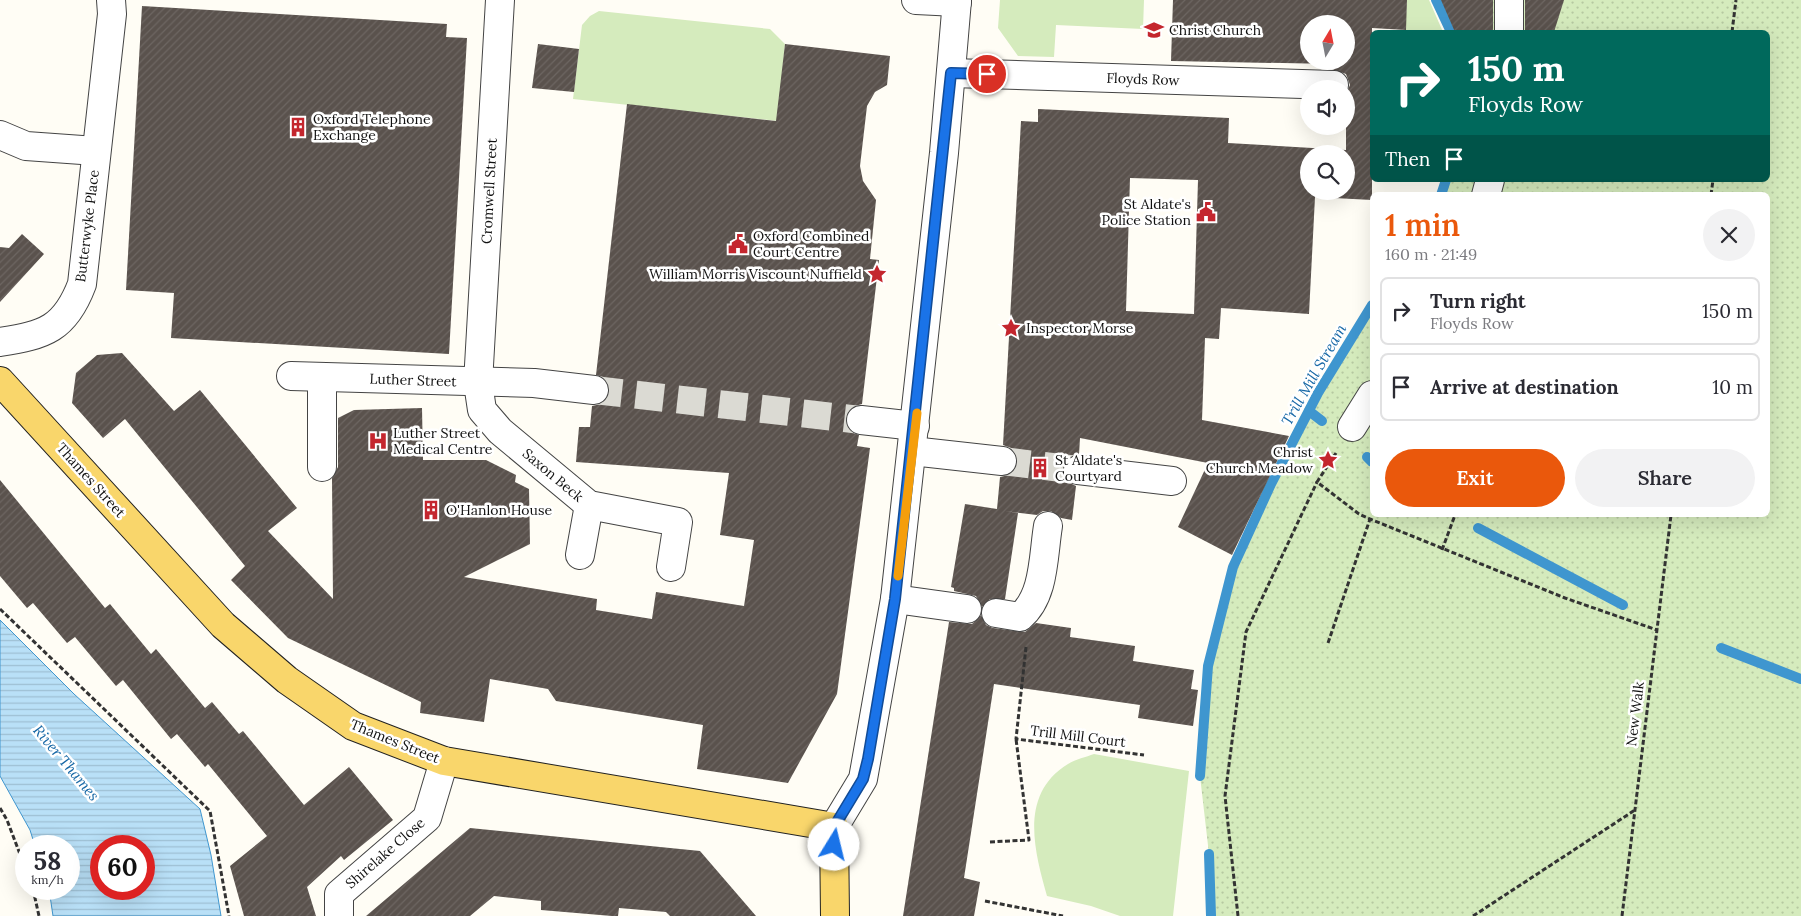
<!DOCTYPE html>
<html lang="en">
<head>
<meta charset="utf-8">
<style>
	:root { --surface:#fff; --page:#f2f2f3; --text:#2b2b33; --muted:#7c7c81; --line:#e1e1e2; --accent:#ea580c }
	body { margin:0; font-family:Lora,serif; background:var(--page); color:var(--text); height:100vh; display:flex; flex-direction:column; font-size:19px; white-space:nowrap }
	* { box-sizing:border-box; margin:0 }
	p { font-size:16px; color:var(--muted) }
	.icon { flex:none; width:28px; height:28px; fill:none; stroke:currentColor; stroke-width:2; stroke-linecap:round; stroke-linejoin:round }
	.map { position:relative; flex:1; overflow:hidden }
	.panel { position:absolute; left:1370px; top:192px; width:400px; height:325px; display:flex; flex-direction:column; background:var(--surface); border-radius:8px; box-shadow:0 5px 20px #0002 }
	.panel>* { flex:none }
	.hud { position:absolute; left:1370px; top:30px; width:400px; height:152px; border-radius:8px; box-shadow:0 5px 20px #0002; background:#00695c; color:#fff; overflow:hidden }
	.needle { width:32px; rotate:10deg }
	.controls { position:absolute; left:1300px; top:15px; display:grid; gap:10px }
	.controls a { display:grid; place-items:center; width:55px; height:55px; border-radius:50%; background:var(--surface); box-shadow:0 5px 20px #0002; font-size:25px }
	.speed { position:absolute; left:15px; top:835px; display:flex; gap:10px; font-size:25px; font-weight:700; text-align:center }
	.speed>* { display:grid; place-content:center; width:65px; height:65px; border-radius:50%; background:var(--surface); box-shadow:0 5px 20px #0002; line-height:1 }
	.speed small { font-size:12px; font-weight:400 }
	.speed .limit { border:8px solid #d22; background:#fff; color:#111 }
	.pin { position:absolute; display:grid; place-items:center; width:42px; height:42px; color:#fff; margin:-21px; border:2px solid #fff; border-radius:50%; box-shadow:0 1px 5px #0007 }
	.me { position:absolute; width:55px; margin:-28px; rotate:9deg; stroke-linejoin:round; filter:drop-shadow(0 0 4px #0008) }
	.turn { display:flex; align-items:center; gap:18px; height:105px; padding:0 15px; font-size:22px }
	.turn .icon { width:65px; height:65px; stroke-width:2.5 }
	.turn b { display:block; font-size:35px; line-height:42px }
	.then { display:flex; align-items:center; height:48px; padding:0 15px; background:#0003; gap:10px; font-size:19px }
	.round { display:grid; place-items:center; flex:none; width:52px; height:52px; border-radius:26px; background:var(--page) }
	.headline { display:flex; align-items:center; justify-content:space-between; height:85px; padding:0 15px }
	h1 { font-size:30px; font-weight:600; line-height:38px; color:var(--accent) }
	.button { display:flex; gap:10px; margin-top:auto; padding:10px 15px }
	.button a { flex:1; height:58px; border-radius:30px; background:var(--accent); color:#fff; font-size:20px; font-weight:600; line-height:58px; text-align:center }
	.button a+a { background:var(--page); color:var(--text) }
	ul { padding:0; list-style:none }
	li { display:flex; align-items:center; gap:15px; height:68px; margin:0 10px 8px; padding:0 5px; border:2px solid var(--line); border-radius:8px }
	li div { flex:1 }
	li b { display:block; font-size:19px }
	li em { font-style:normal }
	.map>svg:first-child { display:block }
	.grass { fill:#d5ebbd }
	.park { fill:url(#park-dots) }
	.water { fill:url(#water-rules); stroke:#3f96cf; fill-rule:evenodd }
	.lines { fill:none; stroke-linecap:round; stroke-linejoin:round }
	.stream { stroke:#3f96cf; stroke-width:10 }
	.building { fill:url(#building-hatch); fill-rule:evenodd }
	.minor-tunnel { stroke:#dbdad3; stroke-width:28; stroke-dasharray:28 14; stroke-linecap:butt }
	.minor-casing { stroke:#444; stroke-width:30 }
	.major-casing { stroke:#222; stroke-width:30 }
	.path { stroke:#333; stroke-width:3; stroke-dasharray:5 2.5; stroke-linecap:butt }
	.minor { stroke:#fff; stroke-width:28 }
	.major { stroke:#f9d66b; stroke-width:28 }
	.route-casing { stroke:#114b97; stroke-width:12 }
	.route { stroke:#1a73e8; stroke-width:9 }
	.slow { stroke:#f59e0b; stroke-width:9 }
	.labels { text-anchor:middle; stroke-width:5; stroke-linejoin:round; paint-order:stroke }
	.poi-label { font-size:14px; fill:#111; stroke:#fff; text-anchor:start }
	.street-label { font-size:14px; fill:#111; stroke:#fff }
	.water-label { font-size:15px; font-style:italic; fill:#1768a6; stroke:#fff }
</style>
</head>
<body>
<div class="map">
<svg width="1801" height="916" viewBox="0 0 1801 916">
	<defs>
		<pattern id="park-dots" width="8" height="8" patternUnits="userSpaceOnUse" patternTransform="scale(1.25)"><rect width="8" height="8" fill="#d5ebbd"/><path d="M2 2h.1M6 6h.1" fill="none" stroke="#b6c8a1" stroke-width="1.8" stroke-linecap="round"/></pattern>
		<pattern id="water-rules" width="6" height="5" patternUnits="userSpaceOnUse" patternTransform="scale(1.25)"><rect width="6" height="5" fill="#b9e0f7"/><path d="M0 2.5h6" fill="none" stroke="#9ebfd3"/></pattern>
		<pattern id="building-hatch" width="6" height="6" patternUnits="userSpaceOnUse" patternTransform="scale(1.25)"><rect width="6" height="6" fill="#5a524d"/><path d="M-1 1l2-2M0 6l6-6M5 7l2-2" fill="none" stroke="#6d6662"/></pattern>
	</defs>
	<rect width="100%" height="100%" fill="#fffdf5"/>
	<g class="grass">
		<path d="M1000,0H1144L1143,29L1056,25L1054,57L1018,56L998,28Z"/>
		<path d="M1407,0H1429L1443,32H1405Z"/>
		<path d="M599,11L770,29L785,44L782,73L788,122L573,99L582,25L590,16Z"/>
		<path d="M1094,754L1189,771L1173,916H1120L1091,906L1047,896C1034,850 1019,794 1068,764C1076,759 1086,757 1094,754Z"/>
	</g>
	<path class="park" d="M1436,0H1801V916H1211L1209,854L1200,776L1208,666L1233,567L1271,484L1318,393L1372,305V515H1768V195H1441L1446,180H1768V32H1451Z"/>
	<path class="water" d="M0,620L74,694L200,809L211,855L221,916H53L49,889H69V846H35L30,830L0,776ZM101,846H144V889H101Z"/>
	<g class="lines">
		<g class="stream">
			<path d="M1436,0L1451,32"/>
			<path d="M1441,195L1446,180"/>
			<path d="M1309,411L1322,421"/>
			<path d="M1367,457L1372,462"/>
			<path d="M1478,528L1623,605"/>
			<path d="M1721,648L1801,679"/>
			<path d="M1200,776L1208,666L1233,567L1271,484L1318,393L1372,305"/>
			<path d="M1209,854L1211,916"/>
		</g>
	</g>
	<g class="building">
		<path d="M1173,0H1407L1406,30L1372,28V200L1315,197L1309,314L1221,308L1219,339L1205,338L1202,420L1289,436L1232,555L1178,527L1208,463L1080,438L1079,455L1071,456L1066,460L1062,469L1064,477L1068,482L1076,486L1072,520L1061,518L1051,511H1043L1037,515L1005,511L1018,513L1005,599H990L982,607L976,596L954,591V588L951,587L965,504L997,509L1000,477L1009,475L1014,471L1017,463L1016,454L1011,448L1003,445L1021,121L1038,122V109L1229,118L1228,143L1346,150V94L1350,85L1346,74L1332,69V64L1171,61ZM1309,24H1346V61H1309ZM1309,154H1346V191H1309ZM1130,178L1198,180L1194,314L1126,311Z"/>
		<path d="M1441,0H1493V32H1455Z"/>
		<path d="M1525,0H1564L1554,32H1525Z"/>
		<path d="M142,6L447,24L446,37L467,38L449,354L171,338L174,293L126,290Z"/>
		<path d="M538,44L579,49L574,92L532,88Z"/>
		<path d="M785,44L890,56L887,85L875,92L867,106L860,166L863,181L876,200L870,259L879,260L862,404L855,406L849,410L845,419L847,427L851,432L859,435L857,446L870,448L837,694L788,783L697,769L703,725L556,701L548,689L490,679L484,722L420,713L421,702L288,638L231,580L245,566L125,419L103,438L72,403L76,373L97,355L122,353L174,411L200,390L297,508L268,531L333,599L332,478L338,467V418L354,410L422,408L423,460H486L516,475L515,482L529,489L530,544L464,577L597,599L596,610L652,619L656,592L744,606L754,540L720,535L729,473L576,462L579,427H590L592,406L601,404L606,400L609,392L608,383L603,377L596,375L627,104L776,121Z"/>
		<path d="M22,234L44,254L0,302V247L9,248Z"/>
		<path d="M0,480L105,608L110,604L151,654L156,649L205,708L212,702L239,734L243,731L304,805L349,767L393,820L344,860L341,856L307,887L316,916H244L230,866L267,836L208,764L205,767L177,734L171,739L123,680L116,686L75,637L67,643L33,603L27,608L0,576Z"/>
		<path d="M981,615L986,625L993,628L1025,632L1036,623L1071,628L1070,637L1135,646L1133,661L1194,670L1191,689L1198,690L1193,726L1138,718L1140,705L994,684L964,878L980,882L974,916H903L949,622L972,624Z"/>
		<path d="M470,828L700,851L756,916H670L666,912L619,908L618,916H612L541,910V901L494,896L470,916H366Z"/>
	</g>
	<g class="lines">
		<g class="minor-tunnel">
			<path d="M594,390L861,420"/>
			<path d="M1002,461L1078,470"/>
		</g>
		<defs>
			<g id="minor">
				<path d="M500,0L478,383L482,410L500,431L589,505L678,522L671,567"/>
				<path d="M916,0L957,2"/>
				<path d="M1509,0V32"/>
				<path d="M951,73L1334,85"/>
				<path d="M0,135L26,146L96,151"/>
				<path d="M1486,195L1490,180"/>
				<path d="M0,342C45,335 65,329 82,284L112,14L111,0"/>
				<path d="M291,376L534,383L594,390"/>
				<path d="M861,420L915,426"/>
				<path d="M1352,427L1372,395"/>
				<path d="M912,451L1002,461"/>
				<path d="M322,467V377"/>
				<path d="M1078,470L1172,481"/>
				<path d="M580,555L589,505"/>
				<path d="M895,599L967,609"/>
				<path d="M996,613L1020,617C1045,596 1043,556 1048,526"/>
				<path d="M834,827L863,779L895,599L944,153L957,0"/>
				<path d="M339,916V894L427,818L444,761"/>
			</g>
			<path id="major" d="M0,381L223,625L287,680L353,726L444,761L834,827L835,916"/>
		</defs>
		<use href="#minor" class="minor-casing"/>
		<use href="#major" class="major-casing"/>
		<g class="path">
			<path d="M1732,32L1736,0"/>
			<path d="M1711,195L1713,180"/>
			<path d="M1336,453L1317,482L1359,514L1370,519L1565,598L1657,630"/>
			<path d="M1442,550L1455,515"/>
			<path d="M0,609L210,811L229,916"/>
			<path d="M1328,643L1370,519"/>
			<path d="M1026,647L1016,739L1144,755"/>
			<path d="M0,808L7,820L26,870"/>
			<path d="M990,842L1029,840L1016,739"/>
			<path d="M33,889L39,916"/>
			<path d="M985,901L1063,916"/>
			<path d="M1238,916L1225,796L1246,632L1317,482"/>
			<path d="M1473,916L1635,810"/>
			<path d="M1622,916L1671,515"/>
		</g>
		<use href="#minor" class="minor"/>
		<use href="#major" class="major"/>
	</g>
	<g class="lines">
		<defs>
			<path id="route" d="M834,845V827L863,779L868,759L895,599L951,73L987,74"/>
		</defs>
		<use href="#route" class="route-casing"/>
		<use href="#route" class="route"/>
		<path class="slow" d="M898,576L917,413"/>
	</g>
	<defs>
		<symbol id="university-bare" viewBox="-9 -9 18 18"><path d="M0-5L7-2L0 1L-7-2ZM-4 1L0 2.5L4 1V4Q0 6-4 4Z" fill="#c4262e" stroke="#fff" stroke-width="2.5" paint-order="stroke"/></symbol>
		<symbol id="building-bare" viewBox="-9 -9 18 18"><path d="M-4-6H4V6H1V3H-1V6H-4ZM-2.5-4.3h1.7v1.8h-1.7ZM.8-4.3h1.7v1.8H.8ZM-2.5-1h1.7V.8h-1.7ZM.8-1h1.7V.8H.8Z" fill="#c4262e" stroke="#fff" stroke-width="2.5" paint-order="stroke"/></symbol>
		<symbol id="civic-bare" viewBox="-9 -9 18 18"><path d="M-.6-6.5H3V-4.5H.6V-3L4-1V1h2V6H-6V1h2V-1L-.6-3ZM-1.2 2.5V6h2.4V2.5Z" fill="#c4262e" stroke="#fff" stroke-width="2.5" paint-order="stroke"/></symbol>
		<symbol id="sight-bare" viewBox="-9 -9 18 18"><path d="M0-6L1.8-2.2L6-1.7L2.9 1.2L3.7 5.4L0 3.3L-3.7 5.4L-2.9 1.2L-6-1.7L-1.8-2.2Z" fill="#c4262e" stroke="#fff" stroke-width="2.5" paint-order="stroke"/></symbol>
		<symbol id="hospital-bare" viewBox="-9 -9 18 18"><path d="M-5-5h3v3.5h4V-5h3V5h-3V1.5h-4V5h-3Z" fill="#c4262e" stroke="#fff" stroke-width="2.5" paint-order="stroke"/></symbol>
	</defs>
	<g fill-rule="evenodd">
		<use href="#university-bare" x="1140" y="16" width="28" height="28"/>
		<use href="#building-bare" x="284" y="113" width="28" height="28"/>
		<use href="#civic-bare" x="1192" y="198" width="28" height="28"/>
		<use href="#civic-bare" x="724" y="230" width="28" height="28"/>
		<use href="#sight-bare" x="863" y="260" width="28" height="28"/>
		<use href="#sight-bare" x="997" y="314" width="28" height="28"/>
		<use href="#hospital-bare" x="364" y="427" width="28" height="28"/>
		<use href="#sight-bare" x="1314" y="446" width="28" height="28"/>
		<use href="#building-bare" x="1026" y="454" width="28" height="28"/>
		<use href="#building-bare" x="417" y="496" width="28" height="28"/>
	</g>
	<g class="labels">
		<g class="poi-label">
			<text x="1169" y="35">Christ Church</text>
			<text x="313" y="124">Oxford Telephone<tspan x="313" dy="16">Exchange</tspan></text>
			<text x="1191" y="209" text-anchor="end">St Aldate's<tspan x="1191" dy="16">Police Station</tspan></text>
			<text x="753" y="241">Oxford Combined<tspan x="753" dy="16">Court Centre</tspan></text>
			<text x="862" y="279" text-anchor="end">William Morris Viscount Nuffield</text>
			<text x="1026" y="333">Inspector Morse</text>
			<text x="393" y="438">Luther Street<tspan x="393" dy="16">Medical Centre</tspan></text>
			<text x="1313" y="457" text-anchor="end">Christ<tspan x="1313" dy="16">Church Meadow</tspan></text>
			<text x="1055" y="465">St Aldate's<tspan x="1055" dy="16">Courtyard</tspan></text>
			<text x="446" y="515">O'Hanlon House</text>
		</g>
		<g class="street-label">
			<text transform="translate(1143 79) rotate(2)" y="5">Floyds Row</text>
			<text transform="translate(489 191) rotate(-87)" y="5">Cromwell Street</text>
			<text transform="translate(87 226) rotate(-83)" y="5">Butterwyke Place</text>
			<text transform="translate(413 380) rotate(2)" y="5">Luther Street</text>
			<text transform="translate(553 475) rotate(40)" y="5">Saxon Beck</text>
			<text transform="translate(91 480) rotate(48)" y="5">Thames Street</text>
			<text transform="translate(1635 714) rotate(-83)" y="5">New Walk</text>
			<text transform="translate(1078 736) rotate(7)" y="5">Trill Mill Court</text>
			<text transform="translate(395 741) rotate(22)" y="5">Thames Street</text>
			<text transform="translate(385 853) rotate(-41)" y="5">Shirelake Close</text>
		</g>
		<g class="water-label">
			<text transform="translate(1314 375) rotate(-60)" y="5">Trill Mill Stream</text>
			<text transform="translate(66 763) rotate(50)" y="5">River Thames</text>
		</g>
	</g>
</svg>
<div class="controls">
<a><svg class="needle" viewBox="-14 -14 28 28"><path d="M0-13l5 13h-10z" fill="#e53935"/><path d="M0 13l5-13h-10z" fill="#7c7c81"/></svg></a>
<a><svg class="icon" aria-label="sound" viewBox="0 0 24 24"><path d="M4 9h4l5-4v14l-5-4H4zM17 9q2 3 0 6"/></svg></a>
<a><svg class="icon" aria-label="search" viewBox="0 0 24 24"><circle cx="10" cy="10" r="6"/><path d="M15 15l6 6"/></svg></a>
</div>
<div class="speed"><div>58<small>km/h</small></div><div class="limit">60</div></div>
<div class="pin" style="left:987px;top:74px;background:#d93025"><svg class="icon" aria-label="arrive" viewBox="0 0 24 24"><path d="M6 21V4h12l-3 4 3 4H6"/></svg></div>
<svg class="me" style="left:834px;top:845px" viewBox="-20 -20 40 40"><circle r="19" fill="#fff"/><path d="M0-13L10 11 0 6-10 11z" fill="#1a73e8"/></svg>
<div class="hud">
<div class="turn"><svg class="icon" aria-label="right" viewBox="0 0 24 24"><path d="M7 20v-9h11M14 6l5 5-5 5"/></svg><div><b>150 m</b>Floyds Row</div></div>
<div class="then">Then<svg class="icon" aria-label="arrive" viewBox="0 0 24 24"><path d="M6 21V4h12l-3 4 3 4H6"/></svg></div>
</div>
<section class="panel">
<div class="headline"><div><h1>1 min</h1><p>160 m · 21:49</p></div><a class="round"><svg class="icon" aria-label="close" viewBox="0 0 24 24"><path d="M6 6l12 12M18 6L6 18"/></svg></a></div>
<ul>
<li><svg class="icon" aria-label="right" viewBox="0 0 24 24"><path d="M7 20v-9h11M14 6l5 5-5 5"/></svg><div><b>Turn right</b><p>Floyds Row</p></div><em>150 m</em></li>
<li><svg class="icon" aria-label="arrive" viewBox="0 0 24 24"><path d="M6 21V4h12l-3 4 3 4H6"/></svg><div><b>Arrive at destination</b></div><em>10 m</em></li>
</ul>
<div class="button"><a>Exit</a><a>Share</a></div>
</section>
</div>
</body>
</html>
